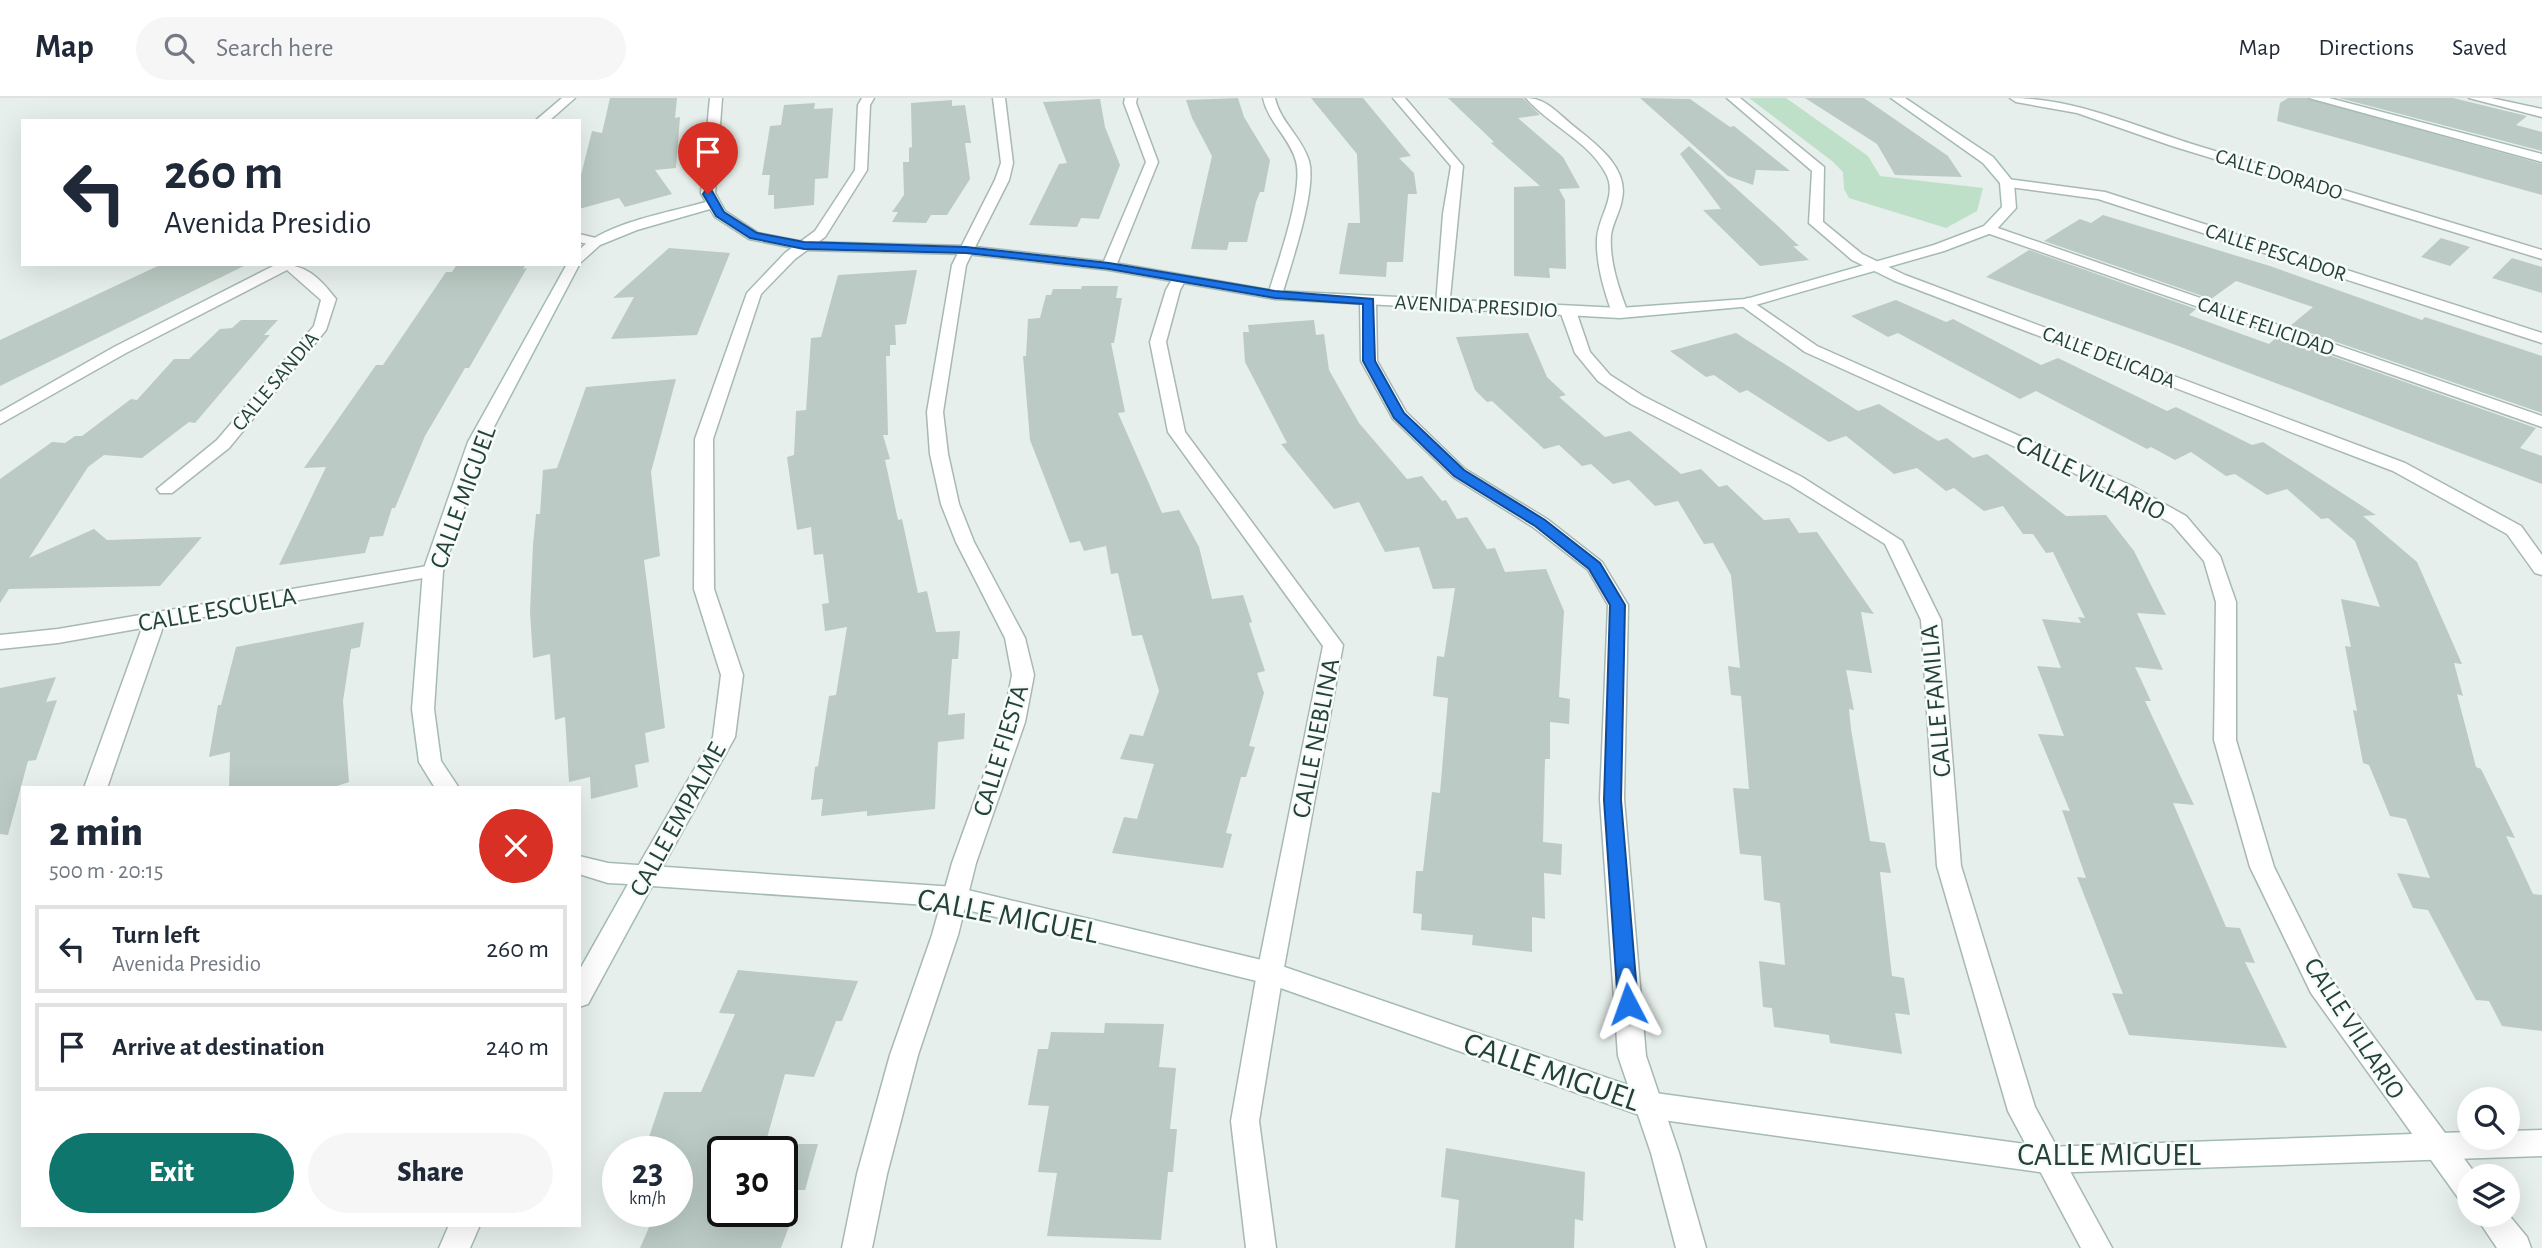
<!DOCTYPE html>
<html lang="en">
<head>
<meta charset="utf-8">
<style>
	:root { --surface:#fff; --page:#f6f6f7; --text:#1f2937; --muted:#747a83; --line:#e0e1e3; --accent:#0f766e }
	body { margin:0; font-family:"Alegreya Sans",sans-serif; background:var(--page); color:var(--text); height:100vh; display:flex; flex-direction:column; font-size:26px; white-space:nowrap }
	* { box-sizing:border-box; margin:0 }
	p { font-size:23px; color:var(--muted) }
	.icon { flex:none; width:38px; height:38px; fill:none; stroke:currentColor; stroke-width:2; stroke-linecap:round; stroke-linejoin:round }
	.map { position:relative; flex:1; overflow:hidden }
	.details { position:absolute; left:21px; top:688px; width:560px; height:441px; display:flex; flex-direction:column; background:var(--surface); border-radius:0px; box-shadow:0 7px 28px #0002 }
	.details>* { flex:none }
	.banner { position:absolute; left:21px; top:21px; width:560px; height:147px; border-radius:0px; box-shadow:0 7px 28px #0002; background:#fff; color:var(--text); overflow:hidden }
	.controls { position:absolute; left:2457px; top:989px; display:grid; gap:14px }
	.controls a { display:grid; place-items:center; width:63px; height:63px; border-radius:50%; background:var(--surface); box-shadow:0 7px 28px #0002; font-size:35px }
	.speed { position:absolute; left:602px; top:1038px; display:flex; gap:14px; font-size:35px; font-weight:700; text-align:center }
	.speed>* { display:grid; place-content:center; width:91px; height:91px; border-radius:50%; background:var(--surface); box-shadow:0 7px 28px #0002; line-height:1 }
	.speed small { font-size:18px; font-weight:400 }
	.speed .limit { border:4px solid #111; border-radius:10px; background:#fff; color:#111 }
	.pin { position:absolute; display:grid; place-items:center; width:60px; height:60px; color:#fff; margin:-72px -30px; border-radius:50% 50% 50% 0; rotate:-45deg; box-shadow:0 0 7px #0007 }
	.pin .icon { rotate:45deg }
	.me { position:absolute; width:77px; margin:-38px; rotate:356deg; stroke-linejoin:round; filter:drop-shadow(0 0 5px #0008) }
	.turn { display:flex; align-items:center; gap:24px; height:147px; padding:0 28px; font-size:32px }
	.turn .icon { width:91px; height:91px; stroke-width:2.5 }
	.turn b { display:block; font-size:49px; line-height:60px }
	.round { display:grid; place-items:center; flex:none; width:74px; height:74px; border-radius:37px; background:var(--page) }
	.overview { display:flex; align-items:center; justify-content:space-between; height:119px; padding:0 28px }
	h1 { font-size:42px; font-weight:800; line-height:52px }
	.action { display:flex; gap:14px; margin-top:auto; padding:14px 28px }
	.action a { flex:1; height:80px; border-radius:42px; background:var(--accent); color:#fff; font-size:28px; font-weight:800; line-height:80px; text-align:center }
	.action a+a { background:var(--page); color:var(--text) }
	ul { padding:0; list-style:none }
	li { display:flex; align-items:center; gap:21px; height:88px; margin:0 14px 10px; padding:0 14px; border:4px solid var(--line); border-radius:0px }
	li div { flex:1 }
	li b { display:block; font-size:26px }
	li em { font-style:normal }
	header { display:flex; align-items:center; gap:42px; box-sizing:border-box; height:98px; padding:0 35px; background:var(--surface); border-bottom:2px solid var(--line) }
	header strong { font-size:33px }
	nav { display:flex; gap:38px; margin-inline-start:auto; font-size:24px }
	.search { width:490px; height:63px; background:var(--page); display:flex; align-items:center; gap:18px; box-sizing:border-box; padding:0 24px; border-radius:38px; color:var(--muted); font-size:26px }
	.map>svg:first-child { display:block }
	.green { fill:#bfe0c8 }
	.building { fill:#bbcac4 }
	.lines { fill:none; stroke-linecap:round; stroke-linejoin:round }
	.street-casing { stroke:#a8b8b2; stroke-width:3 }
	.secondary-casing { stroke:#a4bbb3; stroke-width:3 }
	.street { fill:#fff; fill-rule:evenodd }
	.secondary { fill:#fff; fill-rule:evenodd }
	.route { fill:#1a73e8; stroke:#114b97; stroke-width:2 }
	.labels { text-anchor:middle; stroke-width:5; stroke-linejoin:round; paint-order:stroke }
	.far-street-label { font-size:21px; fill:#24423a; stroke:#f7fbf9 }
	.street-label { font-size:26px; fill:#24423a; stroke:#f7fbf9 }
	.near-street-label { font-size:32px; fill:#24423a; stroke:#f7fbf9 }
</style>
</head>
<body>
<header>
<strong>Map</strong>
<div class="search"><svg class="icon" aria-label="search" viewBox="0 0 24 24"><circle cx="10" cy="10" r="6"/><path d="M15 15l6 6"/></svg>Search here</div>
<nav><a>Map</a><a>Directions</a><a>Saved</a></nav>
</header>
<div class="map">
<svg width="2542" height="1150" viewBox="0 0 2542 1150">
	<rect width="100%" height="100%" fill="#e6efeb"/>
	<path class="green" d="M1749,0H1786L1868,58L1880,78L1983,90L1977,113L1946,130L1849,100L1844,91L1843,74L1832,63Z"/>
	<g class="building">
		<path d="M610,0H677L675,20L680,19L676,70L655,72L672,96L625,109L619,100L579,111V85L592,33L602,35Z"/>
		<path d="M1238,0L1244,19L1270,62L1264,94H1260L1256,104L1247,144H1229L1227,152L1191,151L1212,58L1192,20L1186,2Z"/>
		<path d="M1311,0H1363L1411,58L1399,60L1414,75L1417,96H1408L1403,164H1387L1386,179L1339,176L1348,125H1360L1357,56Z"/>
		<path d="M1448,0H1523L1540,17L1518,20L1563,59L1580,90L1559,91L1565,102L1566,171L1549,170L1550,180L1514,178V89L1540,88L1491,45L1494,44Z"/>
		<path d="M1640,0L1690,1L1730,29L1734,28L1790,73L1756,72L1753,87L1728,78Z"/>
		<path d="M1805,0H1864L1948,58L1962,79L1895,77L1877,46Z"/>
		<path d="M2288,0H2306L2542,66V97L2277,23L2280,5Z"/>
		<path d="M2339,0H2453L2527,18L2516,27L2542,34V53Z"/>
		<path d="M1100,1L1105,29L1120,67L1099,121L1081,120L1077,129L1029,127L1059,66L1067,65L1043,4Z"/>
		<path d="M952,2V8L965,7L971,45H965L970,81L947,117H931L926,125L892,124L898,114H892L904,97L903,64H909V50L912,49L911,5Z"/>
		<path d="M815,5L814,11L833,10L828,80L815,81L814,107L774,111V97H768L770,77H762L770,28L781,27L784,7Z"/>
		<path d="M1689,48L1779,129L1799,148H1793L1809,162L1760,168L1703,112L1721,111L1680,56Z"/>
		<path d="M2103,117L2270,168L2422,222L2425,219L2542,258V315L2290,228L2313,209L2236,183L2211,201L2044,143L2080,121L2091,125Z"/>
		<path d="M2441,140L2470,149L2450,168L2421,159Z"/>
		<path d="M669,150L730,155L697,237L611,241L634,199L613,200Z"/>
		<path d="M2029,152L2196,211L2189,217L2269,246L2277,239L2536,330L2520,350L2542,358V386L2173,246L1986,179Z"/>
		<path d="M2512,160L2542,169V195L2492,180Z"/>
		<path d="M162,166H248L0,288V242Z"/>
		<path d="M457,166H526L523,171L527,170L469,270H465L425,338L395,410H392L383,438L370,439L365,455L279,467L326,369L304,370L376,267H383L446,174H452Z"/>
		<path d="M917,172L906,226L895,227L896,247H890V258H886L888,337H883L890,361L885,362L898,422L902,421L918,495L927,493L936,534L960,533L958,561H952L948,617L965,615L964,641L938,644L935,711L867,718V713L821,718L823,701L811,702L815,669L818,668L829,598L836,597L847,529L825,533L822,506L829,505L823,456L814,457L811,429L797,432L787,359L794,357L796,313L806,312L811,240L821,239L838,177Z"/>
		<path d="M1082,188H1118L1116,200H1122L1114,245H1111L1125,314L1118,315L1162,415L1179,412L1199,449L1212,501L1243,497L1252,524L1249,525L1265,573L1257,575L1264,595L1249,648L1255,649L1246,679H1241L1226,735L1232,736L1223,770L1112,755L1124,719L1137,721L1154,666L1120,661L1130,636L1143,638L1159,593L1142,537L1132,538L1118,475L1111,476L1106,448L1084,453L1080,443L1070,445L1030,342L1023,258H1026L1028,221L1040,220L1046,197H1051L1053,191H1081Z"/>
		<path d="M1896,202L1946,224L1953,221L2041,267L2058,260L2167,313L2176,309L2252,347L2263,344L2376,417L2363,418L2417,464L2462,566L2454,565L2463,598L2457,596L2476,669L2481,671L2515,740L2506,738L2533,796L2542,797V933L2502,928L2489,903L2476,902L2428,812L2413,810L2397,775L2430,780L2406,721L2390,718L2369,667L2363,665L2353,612L2357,613L2345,548L2351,549L2341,501L2380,509L2355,443L2328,420L2321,421L2287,391L2267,397L2235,376L2226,378L2191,354L2175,362L2151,349L2147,351L2036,293L2020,301L1898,235L1888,239L1851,218Z"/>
		<path d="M241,222H278L264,237H270L195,325L189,324L142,360L104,357L88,369L29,460L94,431L107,442L202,439L160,488L9,491L0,505V381L52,344L65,345L75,338H82L131,301L137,302L174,261H189L220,231L232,230Z"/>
		<path d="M1314,222L1316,237L1324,236L1329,272L1359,325L1407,381L1422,378L1442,403L1446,402L1457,421L1467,419L1487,451L1495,450L1505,474L1546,471L1564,513L1559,599L1570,601L1569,626L1550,624V661H1545L1543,744L1562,746L1561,777L1544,775L1545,821L1532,819V854L1472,847L1473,837L1421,832L1422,816L1413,815L1416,773H1423L1432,694L1440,695L1448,600L1433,598L1437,558L1444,559L1455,490L1433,491L1419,449L1385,454L1359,404L1334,411L1281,346L1287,345L1245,264L1243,234H1249L1248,227Z"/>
		<path d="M1528,235L1547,279L1566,297L1559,299L1605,339L1630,333L1681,376L1701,371L1719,389L1727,387L1764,422L1789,420L1799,435L1817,434L1874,516L1861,514L1872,575L1846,572L1854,612L1849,611L1851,631L1870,743L1885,745L1891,775L1880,774L1892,878L1904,880L1910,917L1895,915L1902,956L1830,945L1829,937L1774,929L1772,910L1763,909L1759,863L1785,867L1780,805L1764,802L1761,758L1740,756L1733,690L1749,691L1741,598L1731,597L1728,568L1740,570L1731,477L1713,445L1704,446L1678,403L1655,408L1629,382L1613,386L1591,366L1582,368L1559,347L1544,351L1492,303L1487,304L1475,292L1456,239Z"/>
		<path d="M1736,235L1858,313L1879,306L1938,343L1947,340L1973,360L1987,356L2066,418L2106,417L2134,453L2166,517L2137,515L2163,572L2135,569L2151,603H2145L2194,707L2173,705L2226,829L2240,830L2255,865L2245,864L2287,950L2129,937L2112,895L2123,896L2077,779L2086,780L2062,712L2070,713L2038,636L2064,638L2037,568L2061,570L2042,521L2081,525L2078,519L2085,520L2053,454L2046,455L2033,436H2023L2003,408L1984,413L1954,390L1946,393L1917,370L1894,376L1846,338L1829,344L1747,292L1740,295L1714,277L1706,279L1670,253Z"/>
		<path d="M676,281L651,374L660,458L644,462L665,630L645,635L649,664L635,667L638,689L591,701L590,679L569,684L565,619L555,622L550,556L533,560L530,514L533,447L536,416H540L543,372L557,370L586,289Z"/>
		<path d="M364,524L360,549L351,551L343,603L349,684L331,690H229L230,654L209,659L218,607H221L236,549Z"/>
		<path d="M56,579L46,604L57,602L36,662L28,663L8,737L0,736V590Z"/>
		<path d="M738,872L858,883L842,923H836L814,979L785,976L763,1054H723V1117L791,1123L781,1150H640L656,1113H677V1054H644L664,994H701L735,916L719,915Z"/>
		<path d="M1105,925L1164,926L1159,969L1176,970L1170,1031H1177L1173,1074H1168L1161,1142L1047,1138L1057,1075L1038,1074L1049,1008L1028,1007L1038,951H1048L1051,934L1104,935Z"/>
		<path d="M782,1046H818L805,1092H782Z"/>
		<path d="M1446,1050L1585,1074L1583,1123L1575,1121L1574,1150H1455L1459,1102L1441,1099Z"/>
	</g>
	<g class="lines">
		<defs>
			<g id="street">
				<path d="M562,0H575L549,23H535Z"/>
				<path d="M862,0H874L870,7L867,72L825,139L795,161L761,196L713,341L714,491L743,577L735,639L654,784L645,787L636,784L633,777L713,639L721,577L694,491L695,341L747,195L785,155L815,133L855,72L858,7Z"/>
				<path d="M993,0H1005L1013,65L1009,82L966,167L943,314L948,356L959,406L974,444L1025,540L1034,577L1025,624L976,765L958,837L918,957L887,1076L872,1150H842L857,1076L890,957L932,837L952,765L1003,624L1012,577L1005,540L956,444L941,406L930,356L927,314L952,167L995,82L1001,65Z"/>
				<path d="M1125,0H1137L1136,5L1158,64L1116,168L1109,172L1102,168L1146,64L1124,5Z"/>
				<path d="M1263,0H1275C1280,24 1302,39 1309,63C1317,92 1291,166 1282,197L1275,201L1268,197C1277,166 1304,93 1296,63C1290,40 1268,24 1263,0Z"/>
				<path d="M1393,0H1405L1463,68L1449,210H1439L1436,207L1443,116L1451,68Z"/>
				<path d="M1526,0C1545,0 1557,14 1571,26C1593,44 1629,68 1622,101C1620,114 1613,124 1611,137C1609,163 1619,191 1628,215L1625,218H1615L1612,215C1604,192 1596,166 1597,141C1598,118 1619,97 1605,74C1587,42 1549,27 1526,0Z"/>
				<path d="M1727,0H1740L1824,69L1823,124L1862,156L1905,177L2405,365L2521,428L2542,457V477L2535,475L2507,436L2393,373L1895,183L1852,162L1809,125L1812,73Z"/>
				<path d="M2010,0C2075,0 2134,28 2195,47C2311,82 2426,117 2542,152V161L2172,48L2077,15L2016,4Z"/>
				<path d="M2469,0H2491L2542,11V19Z"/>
				<path d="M2007,81L2105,94L2542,235V245L2098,101L2002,88L2000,85Z"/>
				<path d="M1989,127L2542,318V329L1984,134L1982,131Z"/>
				<path d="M579,136L600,141L602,144L595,148L579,144Z"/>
				<path d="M277,166C306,166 319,179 336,201L326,232L229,350L172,395H160L157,391L217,342L314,228L321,202L287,172L126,255L0,326V314L114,249Z"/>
				<path d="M1179,177L1186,181L1180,192L1166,244L1185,334L1343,547L1283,875L1259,1023L1276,1150H1246L1231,1023L1257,875L1323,548L1168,334L1150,244L1166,192L1174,178Z"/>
				<path d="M1368,198L1376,203L1377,263L1406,314L1465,371L1547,421L1602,464L1628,507L1624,701L1646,958L1679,1055L1706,1150H1676L1651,1055L1618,958L1600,701L1608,507L1588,472L1533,429L1453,379L1393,321L1361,263L1360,203Z"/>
				<path d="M1747,200L1817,248L2132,388L2186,418L2220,458L2236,504V642L2274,769L2329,879L2477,1078H2469V1105L2459,1101L2311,895L2250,769L2214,642L2216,504L2204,463L2172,426L2120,396L1805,254L1742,208L1739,205Z"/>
				<path d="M1568,208L1576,213L1590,254L1610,277L1643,298L1802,379L1902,443L1941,522L1961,768L2035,1009L2112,1150H2081L2008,1013L1937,768L1921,522L1885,446L1790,387L1631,306L1598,283L1575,255L1560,213Z"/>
				<path d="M433,467L440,469L443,473L440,477L164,526L107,690H84L142,530L58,545L0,551V537L58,531Z"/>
				<path d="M2474,1116H2508L2527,1139L2531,1150H2497Z"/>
			</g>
			<g id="secondary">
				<path d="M710,0H722L715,95L725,113L758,135L804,144L966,148L1109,164L1275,193L1620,210L1746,201L1934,147L1984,128L2002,109L2000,85L1983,65L1891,0H1905L1993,59L2014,85L2016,110L1994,134L1944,153L1752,208L1620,220L1275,201L1109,172L966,156L804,152L749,141L715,119L710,111L637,132L600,147L580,165L486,344L443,473L434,611L441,663L459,690H435L419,664L412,611L423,473L468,344L567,166H579V152C607,124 668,115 706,104L701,95Z"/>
				<path d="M2309,0H2329L2542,56V64Z"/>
				<path d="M579,758L608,765L955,789L1270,864L1648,994L2046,1049L2469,1034V1040H2508V1033L2542,1032V1058L2046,1075L1648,1020L1269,886L955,809L652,788L588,906L579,909V873L628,786L608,785L579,776Z"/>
				<path d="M449,1127H480L470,1150H439Z"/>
			</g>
		</defs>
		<use href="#street" class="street-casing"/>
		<use href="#secondary" class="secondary-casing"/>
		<use href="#street" class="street"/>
		<use href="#secondary" class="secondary"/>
	</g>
	<path class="route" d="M705,93H712L724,114L757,135L804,144L966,149L1109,165L1275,193L1373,201L1375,263L1404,315L1464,372L1545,422L1600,465L1625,507L1621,702L1638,906L1635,913L1628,915L1621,913L1618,906L1604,702L1610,507L1589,471L1535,428L1454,378L1394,320L1363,263V206L1275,200L1109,171L966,155L804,151L750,140L716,118L703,96Z"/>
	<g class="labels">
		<g class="far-street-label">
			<text transform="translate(2279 76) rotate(17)" y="7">CALLE DORADO</text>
			<text transform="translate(2276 154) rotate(18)" y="7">CALLE PESCADOR</text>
			<text transform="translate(1476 208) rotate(3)" y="7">AVENIDA PRESIDIO</text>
			<text transform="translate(2266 228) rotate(19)" y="7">CALLE FELICIDAD</text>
			<text transform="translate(2109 259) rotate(21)" y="7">CALLE DELICADA</text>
			<text transform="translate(275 283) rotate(-50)" y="7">CALLE SANDIA</text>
		</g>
		<g class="street-label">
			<text transform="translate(2091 379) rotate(26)" y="9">CALLE VILLARIO</text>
			<text transform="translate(462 399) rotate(-70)" y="9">CALLE MIGUEL</text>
			<text transform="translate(217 511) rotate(-10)" y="9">CALLE ESCUELA</text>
			<text transform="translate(1935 603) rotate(-95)" y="9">CALLE FAMILIA</text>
			<text transform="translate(1315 640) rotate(-79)" y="9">CALLE NEBLINA</text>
			<text transform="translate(1000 652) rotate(-73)" y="9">CALLE FIESTA</text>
			<text transform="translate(677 721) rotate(-61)" y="9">CALLE EMPALME</text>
			<text transform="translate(2355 930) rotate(57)" y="9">CALLE VILLARIO</text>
		</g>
		<g class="near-street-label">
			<text transform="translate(1008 817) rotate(11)" y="11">CALLE MIGUEL</text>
			<text transform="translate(1552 973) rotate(19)" y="11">CALLE MIGUEL</text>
			<text x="2109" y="1067">CALLE MIGUEL</text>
		</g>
	</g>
</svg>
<div class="controls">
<a><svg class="icon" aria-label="search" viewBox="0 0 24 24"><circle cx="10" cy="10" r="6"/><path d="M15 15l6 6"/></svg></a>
<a><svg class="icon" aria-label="layers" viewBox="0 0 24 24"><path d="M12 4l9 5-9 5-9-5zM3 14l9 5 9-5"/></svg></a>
</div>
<div class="speed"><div>23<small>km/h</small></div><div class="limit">30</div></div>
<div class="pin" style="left:708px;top:96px;background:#d93025"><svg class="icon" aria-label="arrive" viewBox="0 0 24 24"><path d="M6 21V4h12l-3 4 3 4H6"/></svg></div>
<svg class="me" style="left:1628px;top:906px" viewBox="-20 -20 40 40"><path d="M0-17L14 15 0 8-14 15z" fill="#1a73e8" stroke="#fff" stroke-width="4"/></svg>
<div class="banner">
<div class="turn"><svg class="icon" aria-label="left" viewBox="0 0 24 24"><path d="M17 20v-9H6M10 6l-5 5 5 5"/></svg><div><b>260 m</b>Avenida Presidio</div></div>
</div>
<section class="details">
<div class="overview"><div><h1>2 min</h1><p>500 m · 20:15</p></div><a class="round" style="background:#d93025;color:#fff"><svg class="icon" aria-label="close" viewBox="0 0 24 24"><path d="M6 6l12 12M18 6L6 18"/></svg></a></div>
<ul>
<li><svg class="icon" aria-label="left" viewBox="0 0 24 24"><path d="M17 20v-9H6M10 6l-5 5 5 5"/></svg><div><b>Turn left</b><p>Avenida Presidio</p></div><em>260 m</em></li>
<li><svg class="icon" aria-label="arrive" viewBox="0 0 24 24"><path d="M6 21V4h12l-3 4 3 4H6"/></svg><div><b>Arrive at destination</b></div><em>240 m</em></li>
</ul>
<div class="action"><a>Exit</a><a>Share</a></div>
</section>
</div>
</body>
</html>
